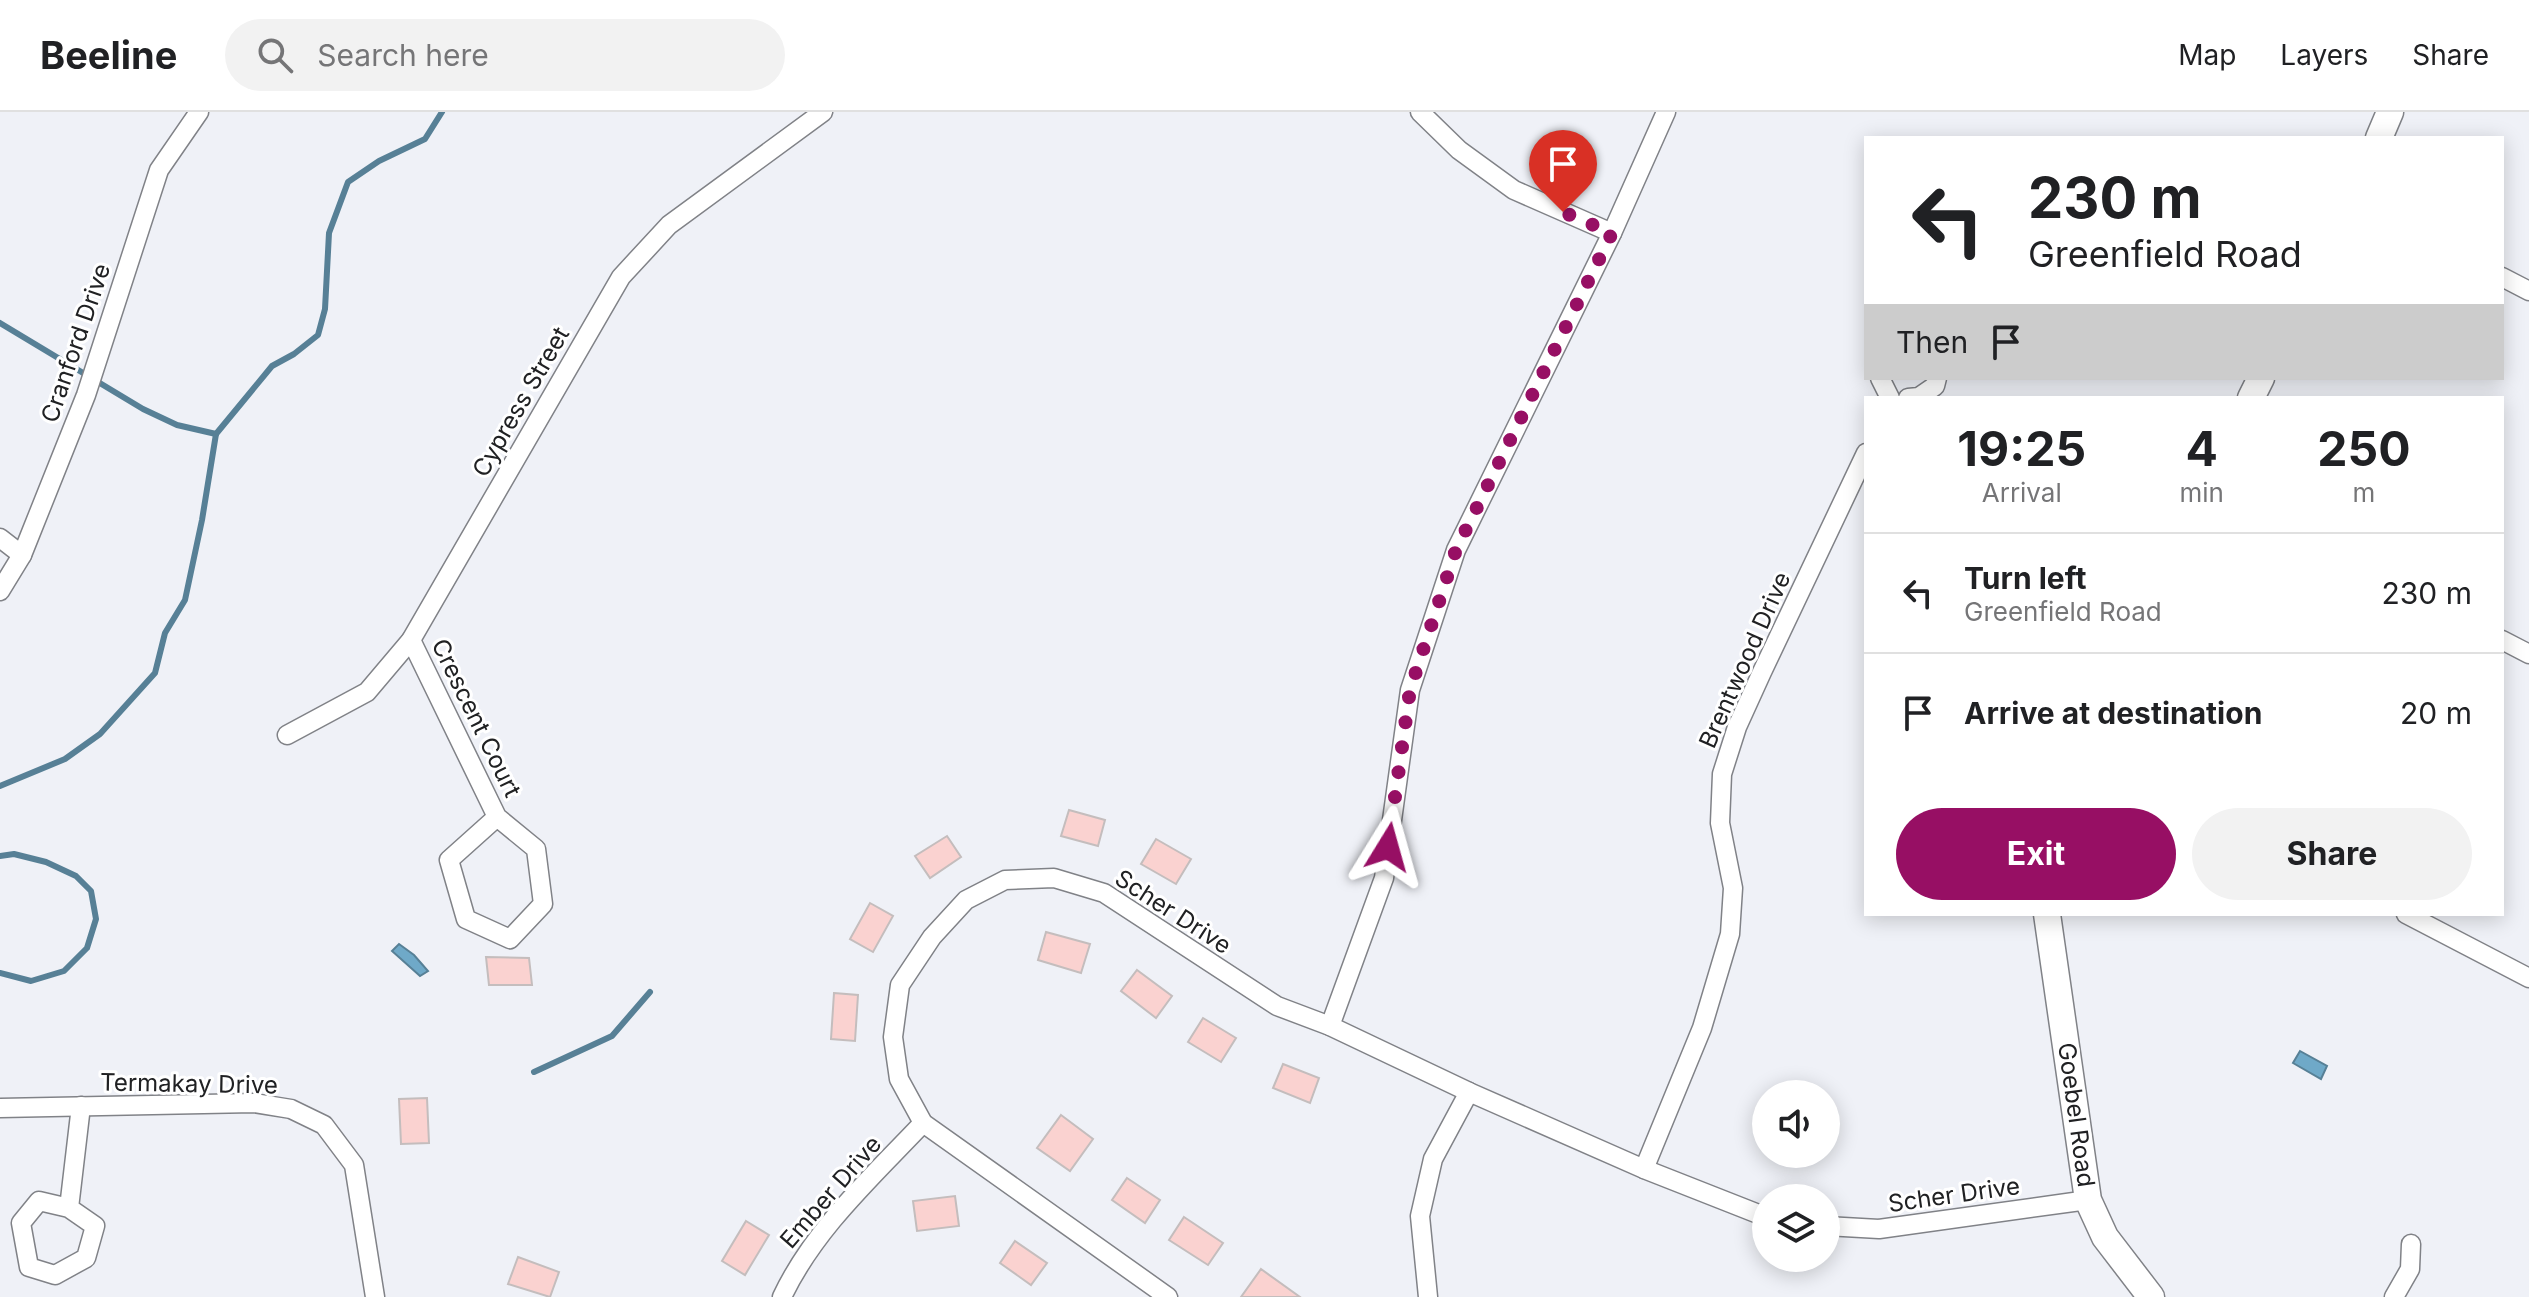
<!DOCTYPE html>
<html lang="en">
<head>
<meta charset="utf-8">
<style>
	:root { --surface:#fff; --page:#f2f2f2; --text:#202124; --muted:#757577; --line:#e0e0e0; --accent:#970f64 }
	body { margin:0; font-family:Inter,sans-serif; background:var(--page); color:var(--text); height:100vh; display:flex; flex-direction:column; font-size:30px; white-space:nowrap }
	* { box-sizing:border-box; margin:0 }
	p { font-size:26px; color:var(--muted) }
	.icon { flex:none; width:44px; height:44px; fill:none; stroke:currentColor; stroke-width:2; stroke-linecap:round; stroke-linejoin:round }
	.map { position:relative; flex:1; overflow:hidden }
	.side { position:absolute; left:1864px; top:284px; width:640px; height:520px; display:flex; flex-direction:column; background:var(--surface); border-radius:0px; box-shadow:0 4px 20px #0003 }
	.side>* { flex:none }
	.banner { position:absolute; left:1864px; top:24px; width:640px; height:244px; border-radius:0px; box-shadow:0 4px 20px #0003; background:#fff; color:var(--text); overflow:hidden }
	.buttons { position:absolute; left:1752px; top:968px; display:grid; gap:16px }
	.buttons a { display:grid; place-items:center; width:88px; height:88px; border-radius:50%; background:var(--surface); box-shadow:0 4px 20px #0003; font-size:40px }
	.pin { position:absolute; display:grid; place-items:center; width:68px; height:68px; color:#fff; margin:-82px -34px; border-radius:50% 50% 50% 0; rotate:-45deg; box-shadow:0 0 8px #0007 }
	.pin .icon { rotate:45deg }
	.me { position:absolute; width:88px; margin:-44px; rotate:8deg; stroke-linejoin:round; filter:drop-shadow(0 0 6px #0008) }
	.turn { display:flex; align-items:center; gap:28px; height:168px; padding:0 32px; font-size:36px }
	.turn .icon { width:104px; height:104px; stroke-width:2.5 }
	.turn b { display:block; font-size:56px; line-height:68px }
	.then { display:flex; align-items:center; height:76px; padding:0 32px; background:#0003; gap:16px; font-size:30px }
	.eta { display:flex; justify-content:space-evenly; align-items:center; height:136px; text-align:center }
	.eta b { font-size:48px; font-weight:700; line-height:56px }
	.button { display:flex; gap:16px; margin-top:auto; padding:16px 32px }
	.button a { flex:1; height:92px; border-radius:48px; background:var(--accent); color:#fff; font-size:32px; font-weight:700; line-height:92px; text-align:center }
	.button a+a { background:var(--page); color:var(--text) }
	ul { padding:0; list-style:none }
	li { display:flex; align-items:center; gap:24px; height:120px; padding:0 32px; border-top:2px solid var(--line) }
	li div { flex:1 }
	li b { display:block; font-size:30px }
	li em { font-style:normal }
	header { display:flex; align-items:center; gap:48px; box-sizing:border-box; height:112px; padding:0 40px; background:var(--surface); border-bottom:2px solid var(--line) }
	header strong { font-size:38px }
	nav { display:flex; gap:44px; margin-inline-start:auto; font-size:28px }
	.search { width:560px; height:72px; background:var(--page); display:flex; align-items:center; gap:20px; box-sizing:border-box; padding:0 28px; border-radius:44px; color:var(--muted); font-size:30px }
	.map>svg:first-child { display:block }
	.water { fill:#6fa9c8; stroke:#578096; stroke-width:2 }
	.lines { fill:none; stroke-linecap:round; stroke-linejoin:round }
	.stream { stroke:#578096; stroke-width:6 }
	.building { fill:#fad2d0; stroke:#c4bdbd; stroke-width:2 }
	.street-casing { stroke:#808287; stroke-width:21 }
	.secondary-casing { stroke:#808287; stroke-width:29 }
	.street { stroke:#fff; stroke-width:18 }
	.secondary { stroke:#fff; stroke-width:26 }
	.route { stroke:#970f64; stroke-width:14; stroke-dasharray:0 25.2 }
	.labels { text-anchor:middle; stroke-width:6; stroke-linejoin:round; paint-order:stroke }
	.street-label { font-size:24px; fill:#202123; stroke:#fff }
</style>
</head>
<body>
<header>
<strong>Beeline</strong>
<div class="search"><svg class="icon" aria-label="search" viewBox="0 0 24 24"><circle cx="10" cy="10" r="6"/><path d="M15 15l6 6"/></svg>Search here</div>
<nav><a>Map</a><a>Layers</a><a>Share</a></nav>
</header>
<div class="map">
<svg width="2529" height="1185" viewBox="0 0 2529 1185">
	<rect width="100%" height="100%" fill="#eff1f7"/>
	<g class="water">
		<path d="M399,832L414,843L428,859L420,864L392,839Z"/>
		<path d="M2300,939L2327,954L2321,967L2293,951Z"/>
	</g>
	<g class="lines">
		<g class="stream">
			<path d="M0,211L143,297L177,313L216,322"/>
			<path d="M216,322L272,254L294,242L318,223L325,197L329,121L348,70L379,49L425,27L442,0"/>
			<path d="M0,674L65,647L100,622L155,561L165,521L185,488L202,408L216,322"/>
			<path d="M0,744L14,742L46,750L76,764L91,779L96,807L87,836L64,859L31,869L0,861"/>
			<path d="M534,960L612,924L650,880"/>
		</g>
	</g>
	<g class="building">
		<path d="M1069,698L1105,708L1098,734L1061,724Z"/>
		<path d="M947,724L961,745L930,766L915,744Z"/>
		<path d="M1156,727L1191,747L1176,772L1141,752Z"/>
		<path d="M870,791L893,804L873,840L850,827Z"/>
		<path d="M1046,820L1090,832L1081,861L1038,848Z"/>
		<path d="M486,845L529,846L532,873H489Z"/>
		<path d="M1137,858L1172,884L1156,906L1121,879Z"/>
		<path d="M834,881L858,883L855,929L831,927Z"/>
		<path d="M1203,906L1236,926L1221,950L1188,930Z"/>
		<path d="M1283,952L1319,966L1310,991L1273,976Z"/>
		<path d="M427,986L429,1031L401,1032L399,987Z"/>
		<path d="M1061,1003L1093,1027L1070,1059L1037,1036Z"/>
		<path d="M1127,1066L1160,1088L1145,1111L1112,1088Z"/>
		<path d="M955,1084L959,1114L917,1119L913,1089Z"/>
		<path d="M1184,1105L1223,1131L1208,1153L1169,1128Z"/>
		<path d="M746,1109L769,1123L745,1163L722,1149Z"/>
		<path d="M1015,1129L1047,1151L1031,1173L1000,1151Z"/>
		<path d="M518,1145L559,1160L550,1185L508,1172Z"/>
		<path d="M1261,1157L1300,1185H1241Z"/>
	</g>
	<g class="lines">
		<defs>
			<g id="street">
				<path d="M1420,0L1459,38L1514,78L1612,121"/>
				<path d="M2502,165L2529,179"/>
				<path d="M1880,266L1890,286"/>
				<path d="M1908,286L1919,285L1935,274L1937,266"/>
				<path d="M0,426L22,443"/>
				<path d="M0,479L22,443L86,283L159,58L199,0"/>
				<path d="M411,528L497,705L536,737L543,792L510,827L466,807L449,748L497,705"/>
				<path d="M2502,528L2529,542"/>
				<path d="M287,623L367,580L411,528L621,165L669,113L823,0"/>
				<path d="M2406,802L2529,866"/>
				<path d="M1330,914L1384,766L1410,578L1456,438L1612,121L1666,0"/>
				<path d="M0,996L254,991L291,997L324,1013L354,1053L375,1185"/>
				<path d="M1644,1057L1702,916L1730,822L1733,776L1720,711L1722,662L1737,615L1762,560L1866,341"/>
				<path d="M69,1096L39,1089L21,1111L29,1155L55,1163L86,1146L95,1114L69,1096L81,994"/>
				<path d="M1826,1114L1879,1117L2088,1088"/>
				<path d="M782,1185C814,1117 872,1065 923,1011"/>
				<path d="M1168,1185L923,1011L899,967L893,925L900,873L932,825L966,788L1005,768L1054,766L1104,781L1277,894L1330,914L1469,980L1644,1057L1766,1105"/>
				<path d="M1428,1185L1420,1104L1433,1047L1469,980"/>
				<path d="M2394,1185L2410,1157L2411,1132"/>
			</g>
			<g id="secondary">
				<path d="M2379,26L2390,0"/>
				<path d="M2251,286L2261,266"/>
				<path d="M2047,802L2088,1088L2105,1125L2151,1185"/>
			</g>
		</defs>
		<use href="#street" class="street-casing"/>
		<use href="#secondary" class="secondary-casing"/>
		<use href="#street" class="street"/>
		<use href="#secondary" class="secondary"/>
	</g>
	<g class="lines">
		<path class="route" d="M1388,735L1410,578L1456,438L1612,121L1563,100"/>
	</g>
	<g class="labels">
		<g class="street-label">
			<text transform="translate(76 231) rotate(-71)" y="8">Cranford Drive</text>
			<text transform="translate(521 290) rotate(-60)" y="8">Cypress Street</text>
			<text transform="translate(1745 548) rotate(-66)" y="8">Brentwood Drive</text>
			<text transform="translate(476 606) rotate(64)" y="8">Crescent Court</text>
			<text transform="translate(1173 800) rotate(33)" y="8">Scher Drive</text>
			<text transform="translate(189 972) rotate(1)" y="8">Termakay Drive</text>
			<text transform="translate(2076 1003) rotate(82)" y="8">Goebel Road</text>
			<text transform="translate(831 1080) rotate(-49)" y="8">Ember Drive</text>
			<text transform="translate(1954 1083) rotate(-8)" y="8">Scher Drive</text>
		</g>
	</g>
</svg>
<div class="buttons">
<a><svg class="icon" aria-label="sound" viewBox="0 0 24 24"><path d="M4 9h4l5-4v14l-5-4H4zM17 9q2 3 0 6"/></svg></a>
<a><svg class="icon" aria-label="layers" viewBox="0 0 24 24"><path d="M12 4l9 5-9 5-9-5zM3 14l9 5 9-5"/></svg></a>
</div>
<div class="pin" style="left:1563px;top:100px;background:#d93025"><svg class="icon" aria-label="arrive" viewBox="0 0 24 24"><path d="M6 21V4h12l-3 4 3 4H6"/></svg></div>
<svg class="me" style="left:1388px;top:735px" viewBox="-20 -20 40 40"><path d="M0-17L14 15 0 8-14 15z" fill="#970f64" stroke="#fff" stroke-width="4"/></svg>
<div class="banner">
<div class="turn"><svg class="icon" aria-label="left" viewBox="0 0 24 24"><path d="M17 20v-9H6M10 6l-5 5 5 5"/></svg><div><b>230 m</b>Greenfield Road</div></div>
<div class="then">Then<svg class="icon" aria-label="arrive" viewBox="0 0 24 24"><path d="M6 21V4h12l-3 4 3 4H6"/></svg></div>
</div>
<section class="side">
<div class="eta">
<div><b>19:25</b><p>Arrival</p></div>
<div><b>4</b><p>min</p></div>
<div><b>250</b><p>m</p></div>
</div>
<ul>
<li><svg class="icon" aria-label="left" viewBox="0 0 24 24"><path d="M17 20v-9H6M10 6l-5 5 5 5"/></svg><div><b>Turn left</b><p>Greenfield Road</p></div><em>230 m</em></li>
<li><svg class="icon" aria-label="arrive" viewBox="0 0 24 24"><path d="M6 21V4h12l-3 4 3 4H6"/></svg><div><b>Arrive at destination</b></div><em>20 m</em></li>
</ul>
<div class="button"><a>Exit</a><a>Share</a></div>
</section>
</div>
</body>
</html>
